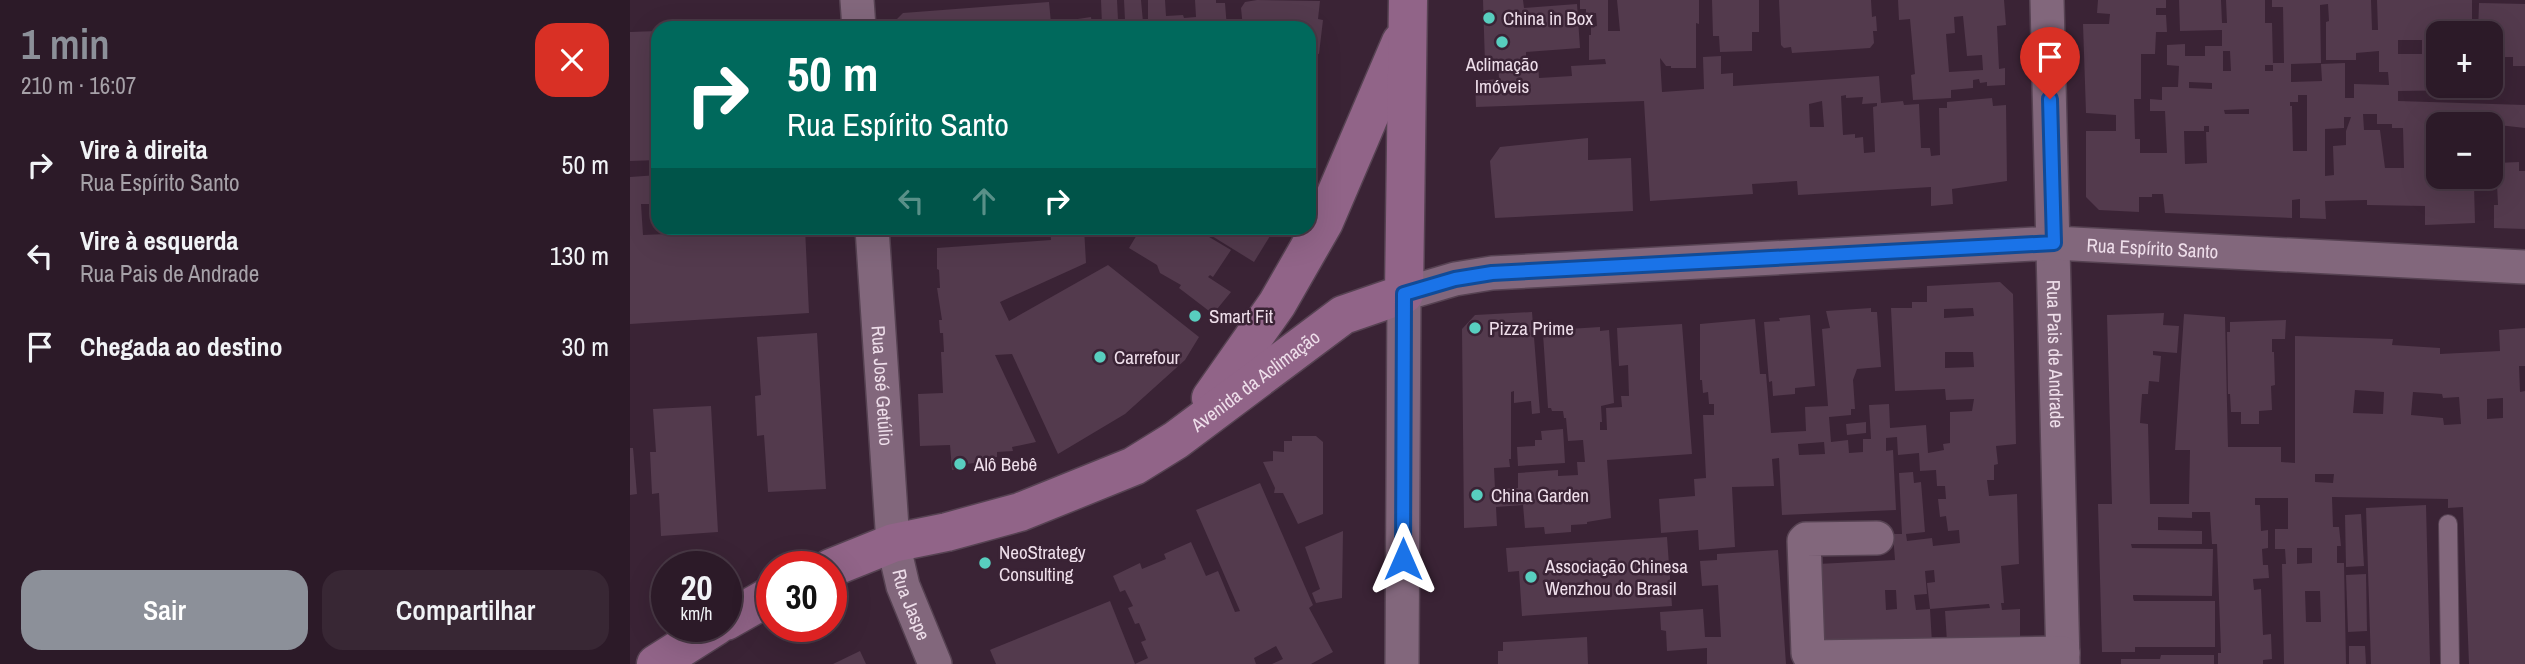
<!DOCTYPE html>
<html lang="pt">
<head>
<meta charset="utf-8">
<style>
	:root { --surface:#2c1a28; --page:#382734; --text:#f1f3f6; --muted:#a6a1a8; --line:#483845; --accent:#8c9099 }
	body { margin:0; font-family:"Archivo Narrow",sans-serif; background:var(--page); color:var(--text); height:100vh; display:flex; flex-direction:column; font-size:26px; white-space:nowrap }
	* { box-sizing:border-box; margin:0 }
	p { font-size:23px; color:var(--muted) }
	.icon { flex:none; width:38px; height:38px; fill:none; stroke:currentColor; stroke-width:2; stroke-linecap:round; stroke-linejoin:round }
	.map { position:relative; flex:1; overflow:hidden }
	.sheet { display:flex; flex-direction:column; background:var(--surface); width:630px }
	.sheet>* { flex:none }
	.hud { position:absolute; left:21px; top:21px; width:665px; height:214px; border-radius:21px; box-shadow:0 7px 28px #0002,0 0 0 2px var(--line); background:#00695c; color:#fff; overflow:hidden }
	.buttons { position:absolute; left:1796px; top:21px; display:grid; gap:14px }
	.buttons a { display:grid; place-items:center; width:77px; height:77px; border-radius:14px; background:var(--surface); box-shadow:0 7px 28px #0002,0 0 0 2px var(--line); font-size:35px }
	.speed { position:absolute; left:21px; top:551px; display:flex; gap:14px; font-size:35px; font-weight:700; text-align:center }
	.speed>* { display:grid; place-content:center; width:91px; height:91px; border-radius:50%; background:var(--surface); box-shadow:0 7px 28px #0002,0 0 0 2px var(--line); line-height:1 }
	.speed small { font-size:18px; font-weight:400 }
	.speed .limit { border:10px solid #d22; background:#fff; color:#111 }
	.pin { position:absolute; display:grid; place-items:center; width:60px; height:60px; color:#fff; margin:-72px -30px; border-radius:50% 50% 50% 0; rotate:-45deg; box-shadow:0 0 7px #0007 }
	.pin .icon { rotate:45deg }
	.me { position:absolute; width:77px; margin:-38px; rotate:0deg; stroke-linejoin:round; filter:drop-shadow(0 0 5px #0008) }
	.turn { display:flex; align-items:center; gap:24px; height:147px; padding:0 21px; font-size:32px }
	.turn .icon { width:91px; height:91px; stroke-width:2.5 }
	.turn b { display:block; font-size:49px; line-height:60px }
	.lanes { display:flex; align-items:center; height:66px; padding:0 21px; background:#0003; justify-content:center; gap:35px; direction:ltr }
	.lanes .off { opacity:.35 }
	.round { display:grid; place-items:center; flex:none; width:74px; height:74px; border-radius:21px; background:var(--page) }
	.head { display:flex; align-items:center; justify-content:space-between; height:119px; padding:0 21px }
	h1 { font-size:42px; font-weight:600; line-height:52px; color:var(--accent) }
	.button { display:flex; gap:14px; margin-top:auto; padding:14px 21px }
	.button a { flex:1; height:80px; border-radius:21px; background:var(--accent); color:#fff; font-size:28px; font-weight:600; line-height:80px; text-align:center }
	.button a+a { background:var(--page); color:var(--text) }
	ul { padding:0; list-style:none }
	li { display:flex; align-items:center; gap:21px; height:91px; padding:0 21px }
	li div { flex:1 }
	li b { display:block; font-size:26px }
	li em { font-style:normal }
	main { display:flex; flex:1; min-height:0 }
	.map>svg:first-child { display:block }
	.building { fill:#533a4d; fill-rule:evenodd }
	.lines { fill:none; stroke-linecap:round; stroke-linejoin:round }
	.lane-casing { stroke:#564252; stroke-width:20 }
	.street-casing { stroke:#564252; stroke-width:36 }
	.secondary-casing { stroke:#564252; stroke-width:41 }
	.lane { stroke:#82677c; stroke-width:18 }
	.street { stroke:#82677c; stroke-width:33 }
	.secondary { stroke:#916488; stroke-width:38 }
	.route-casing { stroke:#114b97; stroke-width:18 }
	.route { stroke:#1a73e8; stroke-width:12 }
	.poi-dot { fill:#58cebf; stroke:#3a2335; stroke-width:2.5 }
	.labels { text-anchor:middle; stroke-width:5; stroke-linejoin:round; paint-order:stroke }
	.poi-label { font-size:19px; fill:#eedeea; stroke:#3a2335; text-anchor:start }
	.street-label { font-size:19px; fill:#eedeea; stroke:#3a2335 }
</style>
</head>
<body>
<main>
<section class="sheet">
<div class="head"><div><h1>1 min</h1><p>210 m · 16:07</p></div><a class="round" style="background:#d93025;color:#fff"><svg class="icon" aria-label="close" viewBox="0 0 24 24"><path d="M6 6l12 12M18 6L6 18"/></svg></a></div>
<ul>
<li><svg class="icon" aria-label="right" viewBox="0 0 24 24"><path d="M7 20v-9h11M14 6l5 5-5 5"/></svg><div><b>Vire à direita</b><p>Rua Espírito Santo</p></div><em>50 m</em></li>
<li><svg class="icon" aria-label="left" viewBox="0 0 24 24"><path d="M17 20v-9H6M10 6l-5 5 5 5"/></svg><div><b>Vire à esquerda</b><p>Rua Pais de Andrade</p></div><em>130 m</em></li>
<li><svg class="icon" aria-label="arrive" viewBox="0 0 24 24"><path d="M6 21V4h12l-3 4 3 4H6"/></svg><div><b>Chegada ao destino</b></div><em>30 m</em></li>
</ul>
<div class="button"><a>Sair</a><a>Compartilhar</a></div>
</section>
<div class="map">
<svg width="1895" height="664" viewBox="0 0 1895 664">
	<rect width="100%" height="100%" fill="#3a2335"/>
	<g class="building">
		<path d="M471,0H487L488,20H495L494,0H511L513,22H518V0H535L536,16L553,15L554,18L566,17L565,0H586V3H595L597,28H372V24L361,25V28H266L265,21L273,13L419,2L421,23L461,17L462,25H472Z"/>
		<path d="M627,0L690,1L688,19L693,20L689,54L684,53L680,74L679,28H613L611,8L615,2Z"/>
		<path d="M853,0H893L894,8L947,4L950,48L896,52V62H908L909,78L942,76L941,66L976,64L975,59L959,60V35H961V27L967,26L966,13L956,14V9H950V0H978V31H990L987,0H1069V24L1066,23V68H1041V66H1036L1030,58L1032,92L1074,89L1073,57L1091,56V74L1103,73V86L1249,76L1251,103L1273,101L1274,105L1289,104L1291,148H1300L1301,156L1310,155L1309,108H1317V102L1362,98L1363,106L1376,105L1377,181L1322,189L1323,204L1301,206V187L1168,195L1167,181L1122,184L1123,194L1020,201L1014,101L846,107L845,81L869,79L868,64H855ZM1216,95V98L1233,97L1232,104L1247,103V106L1243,107L1245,152L1234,153L1233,137L1225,138V134L1213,135L1211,96ZM1192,101L1194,127H1180L1179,104Z"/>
		<path d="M1082,0H1129V32H1122V51L1090,52L1089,36H1083Z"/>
		<path d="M1149,0H1241L1242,17L1246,16L1247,31H1243L1244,43L1240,48L1162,53L1161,47L1154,48L1151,45Z"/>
		<path d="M1268,0H1374L1376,25L1367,26L1369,69L1375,68V85L1357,86V82L1350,83L1349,79L1343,80V88L1321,90V98L1283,100L1281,75L1285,74L1280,19L1269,20ZM1333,16L1337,56L1352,55L1353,70L1319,72L1316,34L1325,33L1324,17Z"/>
		<path d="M1468,0H1536V8H1526V15H1536L1537,32H1526L1525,54H1511V99H1504L1505,139H1510V153H1537L1535,111H1520V99L1532,100V87H1548L1549,66L1537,65V45L1555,44V56H1575V46H1592V30L1550,31L1549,0H1591L1592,23H1597L1596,0H1635V23H1642L1643,65H1635V71H1643V63H1654L1653,7H1642V0H1741L1742,30H1748L1747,0H1842V33H1808V86H1842V90L1768,91V101L1895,105V128L1860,124H1808V177H1817V186L1844,185L1845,223L1795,225V206L1737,205V200L1695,201L1696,219L1670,218V199L1662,200V218L1535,213L1533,194H1522V197H1509V212L1469,210L1456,197V131H1486V115L1456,113L1453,24H1479L1480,14L1467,13ZM1698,4L1699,21L1696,22V60H1726V53L1749,51V72H1758L1759,85L1724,84V98H1715V63L1691,64L1692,81L1661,82V64L1691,63L1690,5ZM1768,40H1792V54H1768ZM1593,51H1600L1601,71H1593ZM1559,82L1582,83V89L1559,88ZM1668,95H1677V151H1663L1662,106H1660V102H1668ZM1619,109V114H1595L1594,110ZM1733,114H1747V124H1762V128H1773L1774,168H1755L1750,130H1734ZM1714,117H1721L1716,131V145L1703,146L1704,175L1695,176V129L1714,128ZM1574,126H1579V132H1576L1577,163L1555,164L1554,131H1574Z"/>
		<path d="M1849,3L1895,4V66H1883V57H1860V33H1848Z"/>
		<path d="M28,31V160L0,161V32Z"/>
		<path d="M958,138V160L1001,158L1003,211L865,218L860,161L870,147Z"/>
		<path d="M1889,162V171H1895V229L1864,228V205H1868L1866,163Z"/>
		<path d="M28,175V204H11L13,235L175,228L179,313L0,324V177Z"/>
		<path d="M277,228H375V230L278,236Z"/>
		<path d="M420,228H454L456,263L370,302L379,321L478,265L569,337L555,360L495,414L428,454L382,354L365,355L406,442L382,447L383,451L367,452V457L352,458L353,462L336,464V468L322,470L320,445L290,446L288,394L313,393L311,352H314L313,333H310L309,320H312L307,288H310L309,270L307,269V248L421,240Z"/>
		<path d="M511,228H564L601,250L583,277L580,275L578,277L601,292L583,314L549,288L551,285L530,273L527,265L499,248Z"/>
		<path d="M569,228H645L624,262Z"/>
		<path d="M1370,282L1383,294L1386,444L1366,446L1368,464L1364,465V480H1357L1359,496L1387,494L1389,564L1371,566L1374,603H1371L1372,610L1390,609V639L1317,642L1315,611L1360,608L1359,604L1300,609L1297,583L1305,582L1304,570L1295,571L1297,594L1284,595L1286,610L1300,609L1302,643L1194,648L1188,564L1265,560L1263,534H1272L1269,473L1283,472L1284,483L1291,482L1295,532L1276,534L1277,541L1302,538L1303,546L1330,543L1329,530L1318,531L1316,516L1310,517L1308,499H1316L1315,486H1307L1306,470L1290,471L1289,453L1268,455L1267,437L1256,438V451L1263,450L1266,510L1152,515L1149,458L1142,459L1144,486L1102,487L1105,547L1069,550L1068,530L1031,533L1029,499L1065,496L1064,479L1076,478L1073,415H1084V404H1079L1078,392L1073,393L1072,380H1070V324L1125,319L1130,374H1136L1141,433L1176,431L1175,407L1198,406L1192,329L1200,328L1196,311L1241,308V312H1247L1251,367L1227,369L1223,380L1225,409H1221V415L1199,417L1201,442L1218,440L1219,453L1233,452V439H1241L1239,405L1259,404L1260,428L1296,425L1298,453L1314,450L1313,444L1320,443V412L1342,411L1344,399L1316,400L1315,389L1265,391L1261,308H1282V302H1297V286ZM1343,308L1344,316L1314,318V309ZM1315,352H1343L1344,367L1315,368ZM1194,442L1195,454L1169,455L1168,444ZM1255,590H1266L1267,609L1256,610Z"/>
		<path d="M902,312L910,413L902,414L901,401L884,403V391L881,392V459H879L880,467L864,468L865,489L888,488V473L928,470V476L948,475L947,462H955L953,440L938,441L936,418H934L933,411H922L921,408H918L913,334L923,333V330L970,327V331L979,330L984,403L971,406L972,422H970V430H977L976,408L992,407L991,396H999L998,365L989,366L987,328L1052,324L1062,454L977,460L981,518L957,522V524L941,525V532L915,534L914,527L895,528L893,505L866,507L867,526L834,528L832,329L845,315Z"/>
		<path d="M1534,313L1533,325L1549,326L1547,353L1523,351V355L1531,356L1529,382L1519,381L1518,394H1512L1510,423L1518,424L1520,504H1559L1560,450H1545L1554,314L1595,317L1598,447H1651V462L1665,463V336L1763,339L1762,345L1810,348V354L1870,351L1869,330L1895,328V366H1889L1890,392L1895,391V664H1839L1833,507L1818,508V499L1702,497L1703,527H1709L1711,546H1707V563H1714L1716,664H1654L1652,564H1656L1655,549H1645V529H1658V498H1625V505H1630L1631,531L1638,530V548L1632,549L1633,565H1638L1639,578L1623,579L1624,590L1631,589L1633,635L1641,634L1642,659L1633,660V664H1588V653H1591L1587,544H1582L1580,512H1562V518L1528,517V530L1572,531V544H1501L1502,548L1583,549L1582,596L1503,595V598L1504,601H1585V647H1505V652H1472L1468,504H1482L1477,315ZM1725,390L1754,392L1753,414L1723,413ZM1783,392L1812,394L1813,398L1829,397L1831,424L1814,425L1813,418L1781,415ZM1873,398V418L1857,419V399ZM1685,474H1704L1703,483L1685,482ZM1667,548H1682V563L1667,564ZM1675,591H1690L1691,622H1676Z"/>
		<path d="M1180,315L1185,386L1165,388V394L1143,396L1142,381L1139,382L1134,322L1150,321L1149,318Z"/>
		<path d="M1656,320L1655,339H1642V352H1644L1645,385L1641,386L1642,410L1629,411V424H1611V412H1601L1600,394H1598L1597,332H1600V322Z"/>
		<path d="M187,333L196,489L138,492L134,435L127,436L125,396L131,395L127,337Z"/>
		<path d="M81,406L88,532L31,536L29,493L22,494L20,452H26L23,409Z"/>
		<path d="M1236,422V433L1217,435L1216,424Z"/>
		<path d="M933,429L935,463L888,466L887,447L905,446V440H912L911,431Z"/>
		<path d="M662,436H686L693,442V514L668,524L653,493H644L645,488L633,462L643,461V451L654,452V441H662Z"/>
		<path d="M0,448H3L7,494L0,495Z"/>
		<path d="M630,483L683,605L679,608L703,652L681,664H642L653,659L646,646L624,658L626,664H505L518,658L511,642L516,640L509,623L505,624L498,608L503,606L495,590L490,592L483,576L510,563L512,569L536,559L534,554L561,542L576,576L588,571L605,612L610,611L566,510Z"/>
		<path d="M1796,505L1800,664H1741L1736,508Z"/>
		<path d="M1731,514L1734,566L1716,567L1715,515Z"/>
		<path d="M713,531L712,598L686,603L682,593L690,589L675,547Z"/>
		<path d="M1037,537L1042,606L892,616L889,571L878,572L876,548Z"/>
		<path d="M1148,550L1156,664H1077V648L1037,651L1036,631L1031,630L1030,612L1073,609L1075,637H1091L1088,585L1072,586L1070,561L1087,560V554Z"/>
		<path d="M1736,574L1737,631L1718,632L1716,575Z"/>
		<path d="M480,601L505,664H366L360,650L362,649Z"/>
		<path d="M957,637L958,664H868V651H873V642Z"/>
		<path d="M1719,646H1735L1736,664H1719Z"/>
		<path d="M230,651L236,664H203Z"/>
		<path d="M1531,655H1584V664H1491V659H1530Z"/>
	</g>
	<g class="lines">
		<defs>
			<path id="lane" d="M1818,524L1820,664"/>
			<g id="street">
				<path d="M227,0L229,28"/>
				<path id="s1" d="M1417,0L1433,664"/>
				<path id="s2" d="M242,228L263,543L273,586L305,664"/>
				<path d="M1247,538L1176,539L1174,541L1178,653L1180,657L1433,653"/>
				<path id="s3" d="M772,664L774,294L825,279L862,273L1424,243L1895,267"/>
			</g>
			<g id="secondary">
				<path d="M581,398L647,304L694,222L771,42"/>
				<path id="s4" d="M201,568L263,543L317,532L390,512L504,466L546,440L713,315L774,294L778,0"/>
				<path d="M96,621L142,595"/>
				<path d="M26,664L86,626"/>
			</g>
		</defs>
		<use href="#lane" class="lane-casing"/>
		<use href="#street" class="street-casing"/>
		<use href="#secondary" class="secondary-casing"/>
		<use href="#lane" class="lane"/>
		<use href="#street" class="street"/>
		<use href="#secondary" class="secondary"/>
	</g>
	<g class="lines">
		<defs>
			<path id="route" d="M773,559L774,294L825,279L862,273L1424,243L1420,99"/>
		</defs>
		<use href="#route" class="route-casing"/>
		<use href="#route" class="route"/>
	</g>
	<g class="poi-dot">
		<circle cx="859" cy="18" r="7"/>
		<circle cx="872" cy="42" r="7"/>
		<circle cx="565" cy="316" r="7"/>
		<circle cx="845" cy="328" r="7"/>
		<circle cx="470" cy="357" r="7"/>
		<circle cx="330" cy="464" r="7"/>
		<circle cx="847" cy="495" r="7"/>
		<circle cx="355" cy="563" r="7"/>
		<circle cx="901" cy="577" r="7"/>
	</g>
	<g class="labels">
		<g class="poi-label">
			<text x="873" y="25">China in Box</text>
			<text x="872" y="71" text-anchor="middle">Aclimação<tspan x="872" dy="22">Imóveis</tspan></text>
			<text x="579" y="323">Smart Fit</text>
			<text x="859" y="335">Pizza Prime</text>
			<text x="484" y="364">Carrefour</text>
			<text x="344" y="471">Alô Bebê</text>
			<text x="861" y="502">China Garden</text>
			<text x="369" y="559">NeoStrategy<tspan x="369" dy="22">Consulting</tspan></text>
			<text x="915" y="573">Associação Chinesa<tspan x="915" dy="22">Wenzhou do Brasil</tspan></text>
		</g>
		<g class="street-label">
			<text dy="7" stroke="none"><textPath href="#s3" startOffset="1122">Rua Espírito Santo</textPath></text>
			<text dy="7" stroke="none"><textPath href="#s1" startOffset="354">Rua Pais de Andrade</textPath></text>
			<text dy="7" stroke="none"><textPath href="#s4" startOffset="469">Avenida da Aclimação</textPath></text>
			<text dy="7" stroke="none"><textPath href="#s2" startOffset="158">Rua José Getúlio</textPath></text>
			<text dy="7" stroke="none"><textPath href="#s2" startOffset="380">Rua Jaspe</textPath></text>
		</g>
	</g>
</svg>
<div class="buttons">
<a>+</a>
<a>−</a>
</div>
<div class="speed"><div>20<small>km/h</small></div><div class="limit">30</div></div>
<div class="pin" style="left:1420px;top:99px;background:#d93025"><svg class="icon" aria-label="arrive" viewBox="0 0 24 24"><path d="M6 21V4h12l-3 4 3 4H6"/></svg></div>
<svg class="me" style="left:773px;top:559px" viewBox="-20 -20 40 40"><path d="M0-17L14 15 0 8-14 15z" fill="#1a73e8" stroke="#fff" stroke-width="4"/></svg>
<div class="hud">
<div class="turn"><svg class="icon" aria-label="right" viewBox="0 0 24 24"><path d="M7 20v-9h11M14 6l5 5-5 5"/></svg><div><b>50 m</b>Rua Espírito Santo</div></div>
<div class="lanes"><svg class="icon off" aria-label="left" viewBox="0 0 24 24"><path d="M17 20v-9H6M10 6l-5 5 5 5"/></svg><svg class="icon off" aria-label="ahead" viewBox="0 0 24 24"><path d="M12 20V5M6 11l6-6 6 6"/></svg><svg class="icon" aria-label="right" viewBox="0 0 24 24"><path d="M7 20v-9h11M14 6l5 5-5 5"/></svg></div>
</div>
</div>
</main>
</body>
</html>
